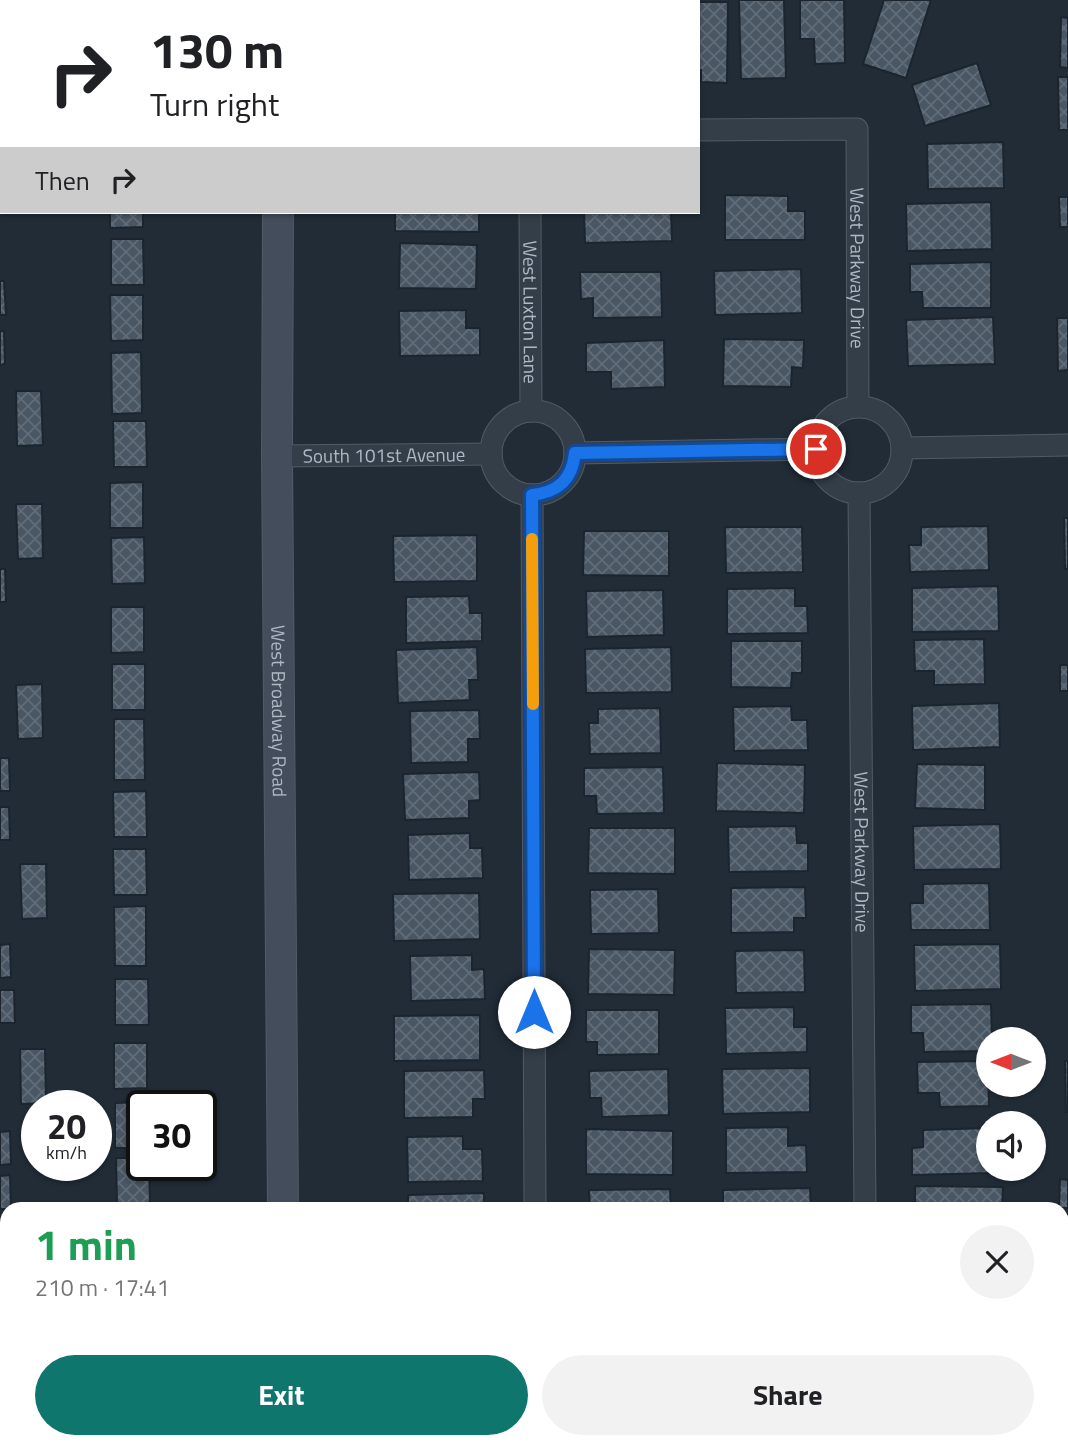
<!DOCTYPE html>
<html lang="en">
<head>
<meta charset="utf-8">
<style>
	:root { --surface:#fff; --page:#f2f2f2; --text:#202124; --muted:#757577; --accent:#0f766e }
	body { margin:0; font-family:"Titillium Web",sans-serif; background:var(--page); color:var(--text); height:100vh; display:flex; flex-direction:column; font-size:26px; white-space:nowrap }
	* { box-sizing:border-box; margin:0 }
	p { font-size:23px; color:var(--muted) }
	.icon { flex:none; width:38px; height:38px; fill:none; stroke:currentColor; stroke-width:2; stroke-linecap:round; stroke-linejoin:round }
	.map { position:relative; flex:1; overflow:hidden }
	.details { position:absolute; left:0px; top:1202px; width:1069px; height:247px; display:flex; flex-direction:column; background:var(--surface); border-radius:21px 21px 0 0; box-shadow:0 2px 5px #0004 }
	.details>* { flex:none }
	.banner { position:absolute; left:0px; top:0px; width:700px; height:214px; box-shadow:0 2px 5px #0004; background:#fff; color:var(--text); overflow:hidden }
	.needle { width:46px; rotate:270deg }
	.controls { position:absolute; left:976px; top:1027px; display:grid; gap:14px }
	.controls a { display:grid; place-items:center; width:70px; height:70px; border-radius:50%; background:var(--surface); box-shadow:0 2px 5px #0004; font-size:35px }
	.speed { position:absolute; left:21px; top:1090px; display:flex; gap:14px; font-size:35px; font-weight:700; text-align:center }
	.speed>* { display:grid; place-content:center; width:91px; height:91px; border-radius:50%; background:var(--surface); box-shadow:0 2px 5px #0004; line-height:1 }
	.speed small { font-size:18px; font-weight:400 }
	.speed .limit { border:4px solid #111; border-radius:10px; background:#fff; color:#111 }
	.pin { position:absolute; display:grid; place-items:center; width:60px; height:60px; color:#fff; margin:-30px; border:4px solid #fff; border-radius:50%; box-shadow:0 2px 7px #0007 }
	.me { position:absolute; width:77px; margin:-38px; rotate:0deg; stroke-linejoin:round; filter:drop-shadow(0 0 5px #0008) }
	.turn { display:flex; align-items:center; gap:24px; height:147px; padding:0 35px; font-size:32px }
	.turn .icon { width:91px; height:91px; stroke-width:2.5 }
	.turn b { display:block; font-size:49px; line-height:60px }
	.then { display:flex; align-items:center; height:66px; padding:0 35px; background:#0003; gap:14px; font-size:26px }
	.round { display:grid; place-items:center; flex:none; width:74px; height:74px; border-radius:37px; background:var(--page) }
	.headline { display:flex; align-items:center; justify-content:space-between; height:119px; padding:0 35px }
	h1 { font-size:42px; font-weight:700; line-height:52px; color:#1e9e55 }
	.cta { display:flex; gap:14px; margin-top:auto; padding:14px 35px }
	.cta a { flex:1; height:80px; border-radius:42px; background:var(--accent); color:#fff; font-size:28px; font-weight:700; line-height:80px; text-align:center }
	.cta a+a { background:var(--page); color:var(--text) }
	.map>svg:first-child { display:block }
	.building { fill:url(#building-cross-hatch); stroke:#1c252e; stroke-width:2 }
	.lines { fill:none; stroke-linecap:round; stroke-linejoin:round }
	.street-casing { stroke:#525b65; stroke-width:23 }
	.secondary-casing { stroke:#525b65; stroke-width:32 }
	.street { stroke:#343e48; stroke-width:21 }
	.secondary { stroke:#434d5b; stroke-width:30 }
	.route-casing { stroke:#114b97; stroke-width:18 }
	.route { stroke:#1a73e8; stroke-width:12 }
	.slow { stroke:#f59e0b; stroke-width:12 }
	.labels { text-anchor:middle; stroke-width:7; stroke-linejoin:round; paint-order:stroke }
	.street-label { font-size:19px; fill:#afb8c4; stroke:#1a232c }
</style>
</head>
<body>
<div class="map">
<svg width="1068" height="1448" viewBox="0 0 1068 1448">
	<defs>
		<pattern id="building-cross-hatch" width="8" height="8" patternUnits="userSpaceOnUse" patternTransform="scale(1.75)"><rect width="8" height="8" fill="#495663"/><path d="M0 0l8 8M0 8l8-8" fill="none" stroke="#616c78"/></pattern>
	</defs>
	<rect width="100%" height="100%" fill="#212c37"/>
	<g class="building">
		<path d="M739,0H784L786,78L741,79Z"/>
		<path d="M800,0H844L845,63L815,64L814,39H800Z"/>
		<path d="M884,0H931L906,78L863,64Z"/>
		<path d="M698,2H728L727,83L701,82V70H698Z"/>
		<path d="M1061,17L1068,18V68L1060,67Z"/>
		<path d="M977,63L991,105L925,126L912,85Z"/>
		<path d="M1058,77H1068V130H1059Z"/>
		<path d="M1003,142L1004,188L928,189L927,144Z"/>
		<path d="M725,195L788,196V211H805V240H725Z"/>
		<path d="M1059,197H1068V227H1060Z"/>
		<path d="M991,202L992,249L907,251L906,204Z"/>
		<path d="M110,212H143V227L110,228Z"/>
		<path d="M395,212H479V232L395,231Z"/>
		<path d="M584,212H671L672,241L585,243Z"/>
		<path d="M111,239H143L144,285H111Z"/>
		<path d="M400,243L477,245L476,289L399,288Z"/>
		<path d="M991,262V308H923L922,292H910V264Z"/>
		<path d="M801,269L802,313L715,315L714,271Z"/>
		<path d="M580,272H661L662,317L593,318V298L581,299Z"/>
		<path d="M0,281H4L6,315H0Z"/>
		<path d="M110,295H143V340L111,341Z"/>
		<path d="M466,310V328H480V355L400,356L399,311Z"/>
		<path d="M993,317L995,364L908,366L906,320Z"/>
		<path d="M1057,318H1068V370L1058,371Z"/>
		<path d="M0,331H4L5,364L0,365Z"/>
		<path d="M724,339L804,340L803,368L792,367L791,387L723,386Z"/>
		<path d="M664,340L665,387L611,389V372H586V343Z"/>
		<path d="M141,352L142,413L112,414L111,353Z"/>
		<path d="M16,391H41L43,445L17,446Z"/>
		<path d="M113,421H146L147,467H114Z"/>
		<path d="M143,482V528H110V483Z"/>
		<path d="M16,504H42L43,558L18,559Z"/>
		<path d="M1064,518H1068V569H1065Z"/>
		<path d="M988,526L989,570L910,572L909,545H921V527Z"/>
		<path d="M725,527H802L803,572L726,573Z"/>
		<path d="M584,531H669V576L583,575Z"/>
		<path d="M477,535V581L394,582L393,536Z"/>
		<path d="M144,537L145,583L112,584L111,538Z"/>
		<path d="M0,569H5L6,602H0Z"/>
		<path d="M998,586L999,631L912,632V588Z"/>
		<path d="M795,588V606H807L808,633L727,634V589Z"/>
		<path d="M663,590L664,635L587,637L586,591Z"/>
		<path d="M469,596L470,613H482V641L406,643V597Z"/>
		<path d="M111,607H144V652L111,653Z"/>
		<path d="M984,639L985,684L934,685V671H915L914,640Z"/>
		<path d="M731,641H802V673H792L791,688L731,687Z"/>
		<path d="M477,647L478,680H469L470,700L398,703L396,650Z"/>
		<path d="M671,647L672,692L586,693L585,649Z"/>
		<rect x="112" y="664" width="33" height="46"/>
		<rect x="1060" y="665" width="8" height="26"/>
		<path d="M42,684L43,738L18,739L16,685Z"/>
		<path d="M999,703L1000,747L913,750L912,706Z"/>
		<path d="M791,706L792,720H807L808,750L734,751L733,707Z"/>
		<path d="M660,708L661,753L590,754L589,723H598V709Z"/>
		<path d="M479,710L480,739H468V762L411,763L410,711Z"/>
		<path d="M114,719H144L145,780H114Z"/>
		<path d="M0,758H9L10,791H0Z"/>
		<path d="M717,763L805,765L804,813L716,811Z"/>
		<path d="M917,764L985,765V810L915,808Z"/>
		<path d="M663,767L664,813L597,814L596,796H584V768Z"/>
		<path d="M479,772L480,800L469,801V818L405,820L403,774Z"/>
		<path d="M146,791L147,837H114L113,792Z"/>
		<path d="M0,807H9L10,840H0Z"/>
		<path d="M1000,824L1001,869L914,870L913,826Z"/>
		<path d="M796,826L797,843H808V871L729,872L728,827Z"/>
		<path d="M589,828H675V874L588,873Z"/>
		<path d="M470,833V848H482L483,878L409,880L408,835Z"/>
		<path d="M113,849H146L147,895H114Z"/>
		<path d="M20,864H46L47,918L22,919Z"/>
		<path d="M989,883L990,930H911L910,903H923V884Z"/>
		<path d="M805,887L806,918H794V932L731,933V888Z"/>
		<path d="M658,889L659,933L591,934L590,890Z"/>
		<path d="M479,893L480,939L394,941L393,894Z"/>
		<path d="M146,906V966H115L114,907Z"/>
		<path d="M10,944L11,977L0,978V945Z"/>
		<path d="M1000,944L1001,989L915,991L914,945Z"/>
		<path d="M589,949L675,950L674,995L588,994Z"/>
		<path d="M804,950L805,992L736,993L735,951Z"/>
		<path d="M472,955V970L484,969L485,999L411,1001L410,956Z"/>
		<path d="M115,979H148L149,1025H115Z"/>
		<path d="M0,990H14L15,1023H0Z"/>
		<path d="M991,1004L992,1040H989V1051L924,1052L923,1033H911V1005Z"/>
		<path d="M794,1007V1027H807V1052L726,1054L725,1008Z"/>
		<path d="M586,1010H659V1054L597,1055V1042H586Z"/>
		<path d="M480,1015V1060L394,1061V1016Z"/>
		<path d="M114,1043H147V1088L114,1089Z"/>
		<path d="M20,1049H45L46,1103L21,1104Z"/>
		<path d="M988,1061L989,1106L940,1107L939,1093H918L917,1062Z"/>
		<path d="M1065,1061H1068V1112H1066Z"/>
		<path d="M810,1068V1112L723,1114L722,1069Z"/>
		<path d="M668,1069L669,1115L602,1117L601,1098H590L589,1071Z"/>
		<path d="M484,1070L485,1099H473V1117L404,1118V1071Z"/>
		<path d="M147,1102V1106H142V1148H115V1103Z"/>
		<path d="M788,1127V1146L806,1145L807,1172L726,1173V1128Z"/>
		<path d="M989,1128V1169H992V1173L912,1175V1148L923,1147V1130Z"/>
		<path d="M586,1129L673,1131V1175L586,1174Z"/>
		<path d="M10,1131L11,1164L0,1165V1132Z"/>
		<path d="M463,1136V1149H482L483,1181L408,1182L407,1137Z"/>
		<path d="M116,1158H142V1166H149L150,1204H117Z"/>
		<path d="M10,1175L11,1209H0V1176Z"/>
		<path d="M1060,1179L1068,1180V1208H1059Z"/>
		<path d="M915,1186L1003,1187L1002,1209H915Z"/>
		<path d="M810,1188L811,1209H723V1190Z"/>
		<path d="M670,1189L671,1209H590L589,1190Z"/>
		<path d="M484,1193V1209H408V1195Z"/>
		<rect x="0" y="1318" width="7" height="33"/>
		<rect x="0" y="1375" width="7" height="33"/>
		<rect x="1062" y="1388" width="6" height="26"/>
		<rect x="410" y="1442" width="65" height="6"/>
		<rect x="592" y="1442" width="86" height="6"/>
		<rect x="725" y="1442" width="87" height="6"/>
		<rect x="917" y="1442" width="87" height="6"/>
	</g>
	<g class="lines">
		<defs>
			<g id="street">
				<path id="s1" d="M698,130L857,129L858,406"/>
				<path id="s2" d="M530,212L531,411"/>
				<circle cx="859" cy="450" r="43"/>
				<circle cx="533" cy="453" r="42"/>
				<path d="M902,448L1068,445"/>
				<path d="M575,453L816,449"/>
				<path id="s3" d="M277,456L491,454"/>
				<path id="s4" d="M859,493L865,1209"/>
				<path d="M532,495L535,1209"/>
				<path d="M536,1442L537,1448"/>
				<path d="M867,1442V1448"/>
			</g>
			<g id="secondary">
				<path d="M278,0V2"/>
				<path id="s5" d="M278,212L277,456L283,1209"/>
				<path d="M284,1442V1448"/>
			</g>
		</defs>
		<use href="#street" class="street-casing"/>
		<use href="#secondary" class="secondary-casing"/>
		<use href="#street" class="street"/>
		<use href="#secondary" class="secondary"/>
	</g>
	<g class="lines">
		<defs>
			<path id="route" d="M534,1012L532,495C558,492 572,480 575,453L816,449"/>
		</defs>
		<use href="#route" class="route-casing"/>
		<use href="#route" class="route"/>
		<path class="slow" d="M532,539L533,704"/>
	</g>
	<g class="labels">
		<g class="street-label">
			<text dy="7" stroke="none"><textPath href="#s1" startOffset="298">West Parkway Drive</textPath></text>
			<text dy="7" stroke="none"><textPath href="#s2" startOffset="100">West Luxton Lane</textPath></text>
			<text dy="7" stroke="none"><textPath href="#s3" startOffset="107">South 101st Avenue</textPath></text>
			<text dy="7" stroke="none"><textPath href="#s5" startOffset="499">West Broadway Road</textPath></text>
			<text dy="7" stroke="none"><textPath href="#s4" startOffset="359">West Parkway Drive</textPath></text>
		</g>
	</g>
</svg>
<div class="controls">
<a><svg class="needle" viewBox="-14 -14 28 28"><path d="M0-13l5 13h-10z" fill="#e53935"/><path d="M0 13l5-13h-10z" fill="#757577"/></svg></a>
<a><svg class="icon" aria-label="sound" viewBox="0 0 24 24"><path d="M4 9h4l5-4v14l-5-4H4zM17 9q2 3 0 6"/></svg></a>
</div>
<div class="speed"><div>20<small>km/h</small></div><div class="limit">30</div></div>
<div class="pin" style="left:816px;top:449px;background:#d93025"><svg class="icon" aria-label="arrive" viewBox="0 0 24 24"><path d="M6 21V4h12l-3 4 3 4H6"/></svg></div>
<svg class="me" style="left:534px;top:1012px" viewBox="-20 -20 40 40"><circle r="19" fill="#fff"/><path d="M0-13L10 11 0 6-10 11z" fill="#1a73e8"/></svg>
<div class="banner">
<div class="turn"><svg class="icon" aria-label="right" viewBox="0 0 24 24"><path d="M7 20v-9h11M14 6l5 5-5 5"/></svg><div><b>130 m</b>Turn right</div></div>
<div class="then">Then<svg class="icon" aria-label="right" viewBox="0 0 24 24"><path d="M7 20v-9h11M14 6l5 5-5 5"/></svg></div>
</div>
<section class="details">
<div class="headline"><div><h1>1 min</h1><p>210 m · 17:41</p></div><a class="round"><svg class="icon" aria-label="close" viewBox="0 0 24 24"><path d="M6 6l12 12M18 6L6 18"/></svg></a></div>
<div class="cta"><a>Exit</a><a>Share</a></div>
</section>
</div>
</body>
</html>
